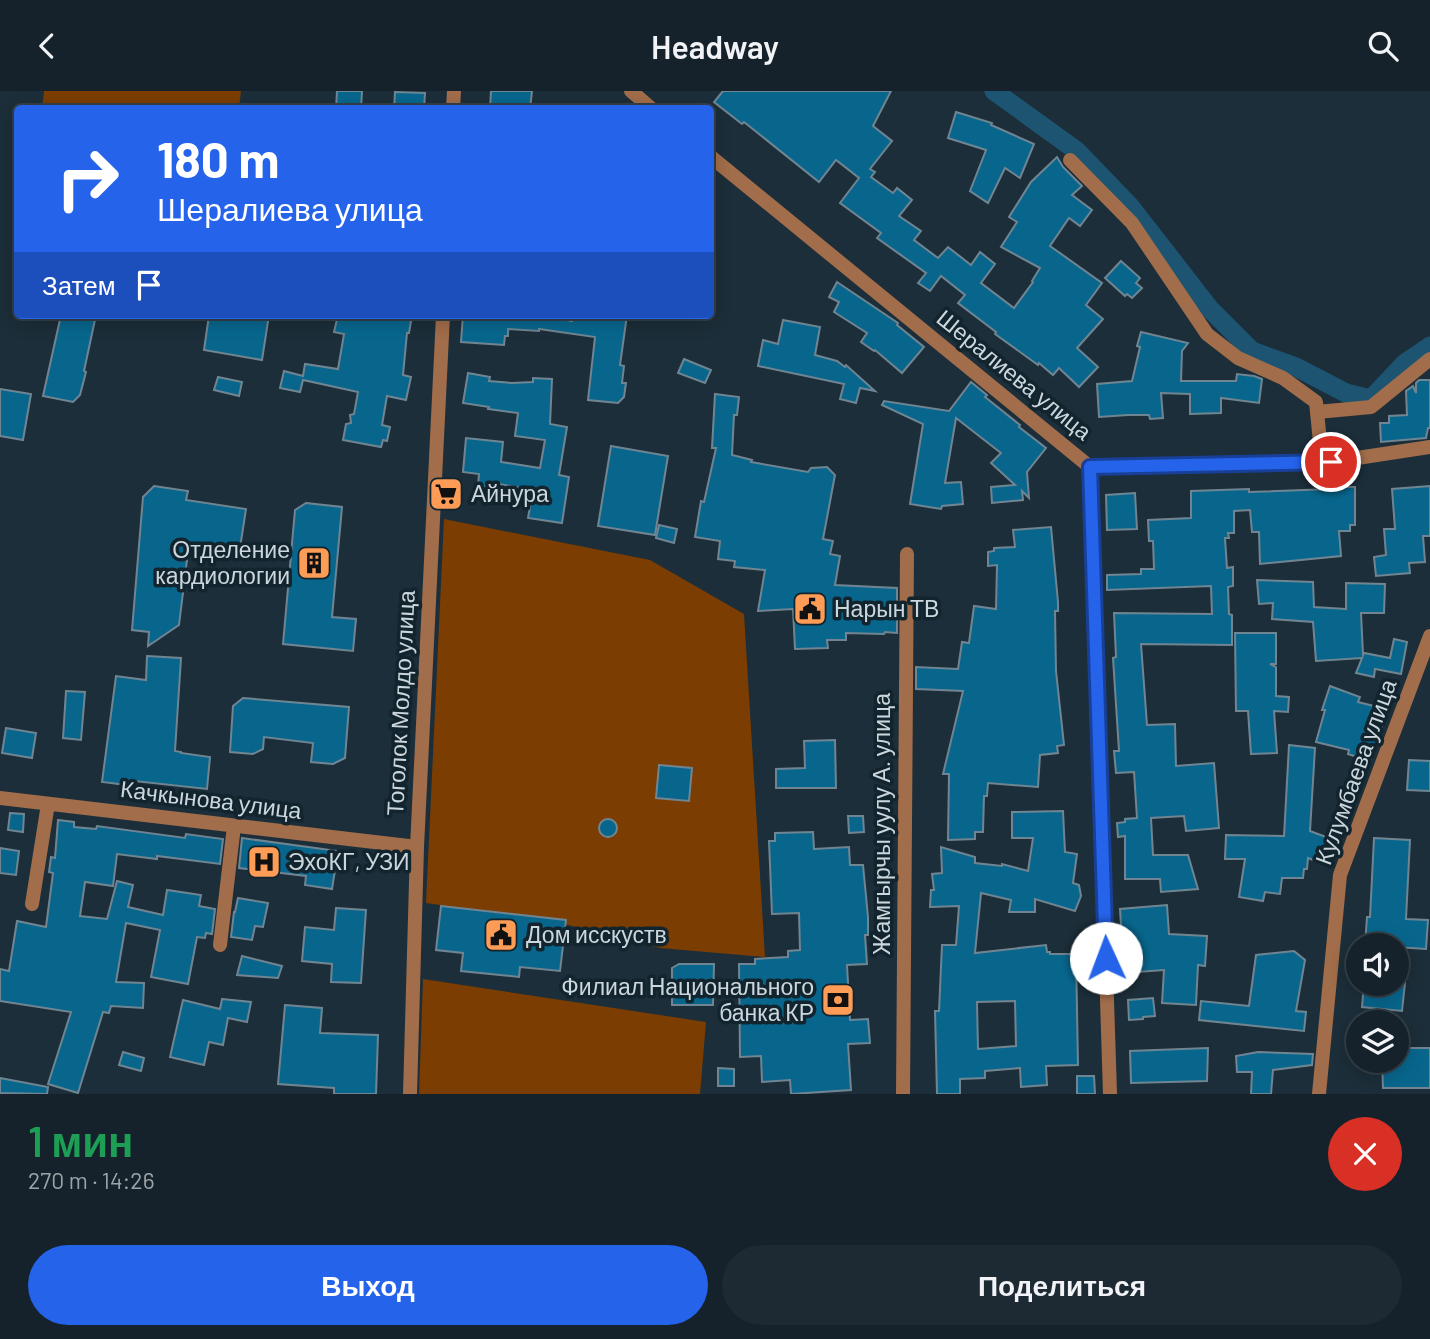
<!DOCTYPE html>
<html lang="ru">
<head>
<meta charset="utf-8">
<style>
	:root { --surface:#15222b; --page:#1e2a33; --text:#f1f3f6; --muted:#9da4a9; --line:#343f47; --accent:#2563eb }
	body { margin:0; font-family:Barlow,sans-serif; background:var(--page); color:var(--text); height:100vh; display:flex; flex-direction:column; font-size:26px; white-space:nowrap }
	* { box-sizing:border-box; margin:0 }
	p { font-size:23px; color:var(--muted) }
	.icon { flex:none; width:38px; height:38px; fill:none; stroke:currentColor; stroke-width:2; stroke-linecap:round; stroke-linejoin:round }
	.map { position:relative; height:1003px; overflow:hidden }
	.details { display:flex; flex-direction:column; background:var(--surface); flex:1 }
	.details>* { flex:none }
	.banner { position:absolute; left:14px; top:14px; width:700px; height:214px; border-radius:7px; box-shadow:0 4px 18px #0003,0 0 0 2px var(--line); background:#2563eb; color:#fff; overflow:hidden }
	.fabs { position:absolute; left:1346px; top:842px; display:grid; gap:14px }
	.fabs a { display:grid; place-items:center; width:63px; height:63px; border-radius:50%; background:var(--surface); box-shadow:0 4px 18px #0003,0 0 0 2px var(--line); font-size:35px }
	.pin { position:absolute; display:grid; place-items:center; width:60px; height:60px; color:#fff; margin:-30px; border:4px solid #fff; border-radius:50%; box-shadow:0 2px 7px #0007 }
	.me { position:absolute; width:77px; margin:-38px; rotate:358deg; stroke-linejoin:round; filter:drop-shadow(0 0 5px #0008) }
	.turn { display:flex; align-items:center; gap:24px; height:147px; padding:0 28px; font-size:32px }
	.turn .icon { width:91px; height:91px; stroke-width:2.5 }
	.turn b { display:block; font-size:49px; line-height:60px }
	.then { display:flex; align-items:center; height:66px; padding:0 28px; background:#0003; gap:14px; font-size:26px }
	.round { display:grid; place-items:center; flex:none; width:74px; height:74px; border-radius:37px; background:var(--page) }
	.head { display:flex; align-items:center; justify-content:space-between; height:119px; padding:0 28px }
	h1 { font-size:42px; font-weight:600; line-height:52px; color:#1e9e55 }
	.cta { display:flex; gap:14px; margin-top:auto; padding:14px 28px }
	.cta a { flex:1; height:80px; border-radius:42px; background:var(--accent); color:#fff; font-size:28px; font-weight:600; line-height:80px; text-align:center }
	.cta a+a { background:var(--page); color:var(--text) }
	header { display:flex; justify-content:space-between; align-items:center; height:91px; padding:0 28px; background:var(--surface); font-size:32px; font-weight:600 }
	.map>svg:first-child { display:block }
	.green { fill:#7b3d02 }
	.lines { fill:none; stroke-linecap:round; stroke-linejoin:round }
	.canal { stroke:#1c5471; stroke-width:19 }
	.building { fill:#08668d; stroke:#708592; stroke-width:2; fill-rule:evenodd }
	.minor { stroke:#a16d4a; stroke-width:14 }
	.tertiary { stroke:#a16d4a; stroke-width:14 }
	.route-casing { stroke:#184099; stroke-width:18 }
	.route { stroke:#2563eb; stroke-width:12 }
	.labels { text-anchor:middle; stroke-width:7; stroke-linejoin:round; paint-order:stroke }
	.street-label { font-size:23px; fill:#cbd6dd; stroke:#12242e }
	.poi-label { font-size:23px; fill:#cbd6dd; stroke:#12242e; text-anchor:start }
</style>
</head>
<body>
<header><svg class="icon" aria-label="back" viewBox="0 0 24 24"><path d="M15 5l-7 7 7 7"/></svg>Headway<svg class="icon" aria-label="search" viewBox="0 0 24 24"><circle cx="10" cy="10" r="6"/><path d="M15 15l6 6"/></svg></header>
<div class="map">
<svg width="1430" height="1003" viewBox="0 0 1430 1003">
	<rect width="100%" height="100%" fill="#1c2e39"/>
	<g class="green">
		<path d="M44,0H241L239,17H42Z"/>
		<path d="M444,428L650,469L744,523L765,866L660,857L556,831L426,812Z"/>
		<path d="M423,888L706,931L700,1003H419Z"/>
	</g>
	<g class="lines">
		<path class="canal" d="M994,0L1077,60L1130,115L1210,218L1252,260L1296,276L1346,302L1371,308L1405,272L1430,255"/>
	</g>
	<g class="building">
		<path d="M337,0H362L361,18H336Z"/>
		<path d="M491,0H532L530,18H490Z"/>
		<path d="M723,0H891L873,35L892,50L870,78L875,81L871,86L893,102L897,97L912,109L899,125L921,140L914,149L938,167L948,156L971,174L980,161L995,173L981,192L1014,217L1033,191L1032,190L1040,177L1001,156L1017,131L1009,126L1031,91L1057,66L1063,76L1082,95L1072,104L1092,119L1080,135L1069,127L1050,155L1102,192L1086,214L1103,228L1077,257L1098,276L1079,296L1059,277L1053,284L1039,272L1038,274L995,243L996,241L958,212L965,204L941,185L930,200L918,192L926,182L877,147L881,142L840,112L859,87L836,69L819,91L744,31L742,33L714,11Z"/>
		<path d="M395,1L425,2L424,18H394Z"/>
		<path d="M956,21L992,32L991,34L1034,53L1020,87L1005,77L988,112L970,100L986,59L948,47Z"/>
		<path d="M1121,170L1140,187L1136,192L1142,197L1132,207L1127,203L1125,205L1105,187Z"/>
		<path d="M837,191L898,232L897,234L924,256L902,282L875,259L874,260L861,251L867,242L834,221L839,211L829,206Z"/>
		<path d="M61,224H96L84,280L86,281L80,304L73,311L43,305Z"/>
		<path d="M209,224H269L262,269L204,259Z"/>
		<path d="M338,224H412L409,242H407L403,284L411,286L406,309L387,305L382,334L390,336L387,350L383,349L381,356L343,349L346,333L351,332L350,324L354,323L358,301L303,289L300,301L280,297L284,280L303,285L305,273L338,278L344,243L334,241Z"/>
		<path d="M463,224H542L572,230L573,224H627L620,274L624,275L622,292H626L624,306L618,312L588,309L595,246L539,238V240L508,238V245H505L504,254L461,251Z"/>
		<path d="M783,229L820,236L815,264L837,270L845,276L846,274L875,300L860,297L856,312L840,308L844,293L758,275L763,249L778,253Z"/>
		<path d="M1141,241L1188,252L1182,260L1181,290H1236L1237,283L1254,285L1262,288L1259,312L1221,307V322L1190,323V303L1161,302L1163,327L1150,328L1149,324H1128L1099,326L1097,293L1132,290L1140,256L1137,255Z"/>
		<path d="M684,268L711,279L705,292L678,282Z"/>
		<path d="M468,282L490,286L489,290L512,292L533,291V287L552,288L550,333L567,336L559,384L569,386L562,432L528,427L533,399L499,393V397L478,395L479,383L463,381L466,347L503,351L501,371L540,377L545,349L515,345L518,322L488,318L489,316L463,312Z"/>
		<path d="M218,286L242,291L239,305L214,299Z"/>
		<path d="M1419,289H1430V337H1428L1426,347L1381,351L1380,332H1389V325L1407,324L1406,300L1413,295L1416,302V292Z"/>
		<path d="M971,291L987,304L985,306L1020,334L1019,336L1046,357L1027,381L1029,407L1022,400L1023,409L992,412L991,396L1015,394L991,372L1001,362L956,327L945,392L961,391L963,413L942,415L941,418L910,413L923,333L882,314L884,310L949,320Z"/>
		<path d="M0,298L31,303L23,349L0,345Z"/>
		<path d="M715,303L739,306L737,324H734L732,364L752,369L751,371L808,381L811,377L827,376L835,384L823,448L833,450L830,463L840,465L835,494L897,497V542L885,541L884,543L846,542V549H827L828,557L795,558L793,518L758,520L765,479L734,476L735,470L718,468L720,450L695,446L701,410L704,411L716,357H712Z"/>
		<path d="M611,355L668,365L655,444L598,435Z"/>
		<path d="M154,395L188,400L186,409L246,418L240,457L227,466L188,461L179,534L148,555L149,541L132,539L143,406Z"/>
		<path d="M1430,395V445H1423L1425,471L1409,472L1410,482L1376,485L1374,466L1386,464L1384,438H1395L1392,398Z"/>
		<path d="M1331,396H1355V434H1350V440H1339L1341,465L1260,473L1259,441H1252L1250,419L1234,420V442H1228L1229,447H1225L1227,477L1233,476V495L1228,496L1229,523L1232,524V554L1141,553L1147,634L1175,633L1176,675L1214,672L1219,737L1186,740L1184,725L1151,727L1153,764H1188L1198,798L1161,801L1160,788H1125V745L1118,746L1117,732L1125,731V728L1137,727L1134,681L1116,682L1114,660H1119L1113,567L1116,566L1114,522L1212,523L1211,495L1107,499V484L1141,483V478H1154L1153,450H1149L1148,429L1191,427V400L1249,398V401L1331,398Z"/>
		<path d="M1135,402L1137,438L1107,439L1106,404Z"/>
		<path d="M306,412L342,416L332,526L356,528L353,560L283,553L295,419Z"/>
		<path d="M659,434L677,438L674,452L656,447Z"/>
		<path d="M1051,436L1058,511V520H1055L1056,580L1064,654L1057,655L1058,662L1040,664L1038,696L988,692L987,705H984L983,741H975V748L948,749L949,683H943L963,600L916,598V576L958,578L962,551L969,552L974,515L996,518L997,474L988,475V461L994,460V457L1015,456L1013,439Z"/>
		<path d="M1257,489L1313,491L1314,516L1346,518V492L1385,493L1384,522H1361L1363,564L1364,562L1390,567L1394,548L1407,551L1401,583L1375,578L1374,586L1356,582L1362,567L1316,570L1313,531L1272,528L1273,512L1259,513Z"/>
		<path d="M1235,542H1276V573H1270L1276,576V605L1289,606L1288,621L1274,620L1277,662L1251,663L1248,620H1236Z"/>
		<path d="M147,565L181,567L175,660L181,661V662L210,666L207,698L135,690V695L102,691L116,585L146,589Z"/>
		<path d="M1330,595L1360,606L1358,611L1386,618L1379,647L1370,670L1348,663L1349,659L1316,651L1325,619H1322Z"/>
		<path d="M66,600L85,601L81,649L63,647Z"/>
		<path d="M243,607L349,616L345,667L333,673L311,671L313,652L264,646L263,658L253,663L230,661L233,615Z"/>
		<path d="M6,637L36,642L32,667L2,662Z"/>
		<path d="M835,649L836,697H776V678L805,677L804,650Z"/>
		<path d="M1289,654L1315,657L1310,740L1334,749L1323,773L1308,767L1307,778H1304L1303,787H1282L1280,803L1265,801L1263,810L1239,806L1245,768H1225L1226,744L1284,745Z"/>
		<path d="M1409,669L1430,670V700L1407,699Z"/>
		<path d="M659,674L692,677L689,710L656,707Z"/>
		<path d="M1063,720L1065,761L1077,763L1073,792L1079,794L1081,805L1075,820L1035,808V821H1009L1011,809L981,802L975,862L1046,854L1047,861H1050V863H1076L1078,974L1046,975L1047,994L1021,996L1020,977L985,980V987L960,988V1003H937L935,920H939L942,854H956L959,815L930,816L931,799H934L932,783L942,782L941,756L975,766V772L1002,775V773L1028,780L1033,747H1012V721ZM1015,910L1016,955L978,958L977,911Z"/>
		<path d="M10,722L24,723L23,741L8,739Z"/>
		<path d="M848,725H863L864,741L849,742Z"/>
		<circle cx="608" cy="737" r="9"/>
		<path d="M58,729L74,731V736L96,738L97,735L185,747L186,743L223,748L220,773L157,765V768L117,763L113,795L85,791L80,825L107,828L117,790L133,794L128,816L163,824L167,799L201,804L199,815L215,818L212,843L206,842L205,847L197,846L188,893L151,886L160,839L126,832L116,891L144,892L143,917L111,915L109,922L103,921L78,1002L48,993L71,921L0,910V878L9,880L17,830L46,836L53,782L49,781L51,766L55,767Z"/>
		<path d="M813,741L814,758L849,756L850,774H863L868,826V844H865L867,873L847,874L850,929L868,928L870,952L848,953L851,999L791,1003L790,989L762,991L761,965L740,966L739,873H755V868L788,866V860L800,859L799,822L772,823L769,750H775V742Z"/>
		<path d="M242,747L338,760L332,798L305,794L306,785L239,777Z"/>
		<path d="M1374,747L1410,749L1406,828L1428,829L1426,858L1396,856V854H1365L1367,826H1370Z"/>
		<path d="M0,757L19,760L16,784L0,782Z"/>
		<path d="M238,807L268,812L263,836L255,835L252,849L231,846L234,821H235Z"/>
		<path d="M1167,814L1169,843L1207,845L1205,875L1198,874L1196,914L1162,912L1164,879L1124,882L1120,818Z"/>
		<path d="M441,815L566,829L560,880L520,876L519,886L461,880L463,862L436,859Z"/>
		<path d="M336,817L366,819L361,892L331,891L332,873L302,870L305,836L334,839Z"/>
		<path d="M1294,860L1305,869L1296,920L1306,921L1304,940L1199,929L1201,910L1249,915L1256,864Z"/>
		<path d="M242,865L282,875L278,887L237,884Z"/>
		<path d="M679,873H714L713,914H672V877Z"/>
		<path d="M1364,892H1405L1402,920L1362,916Z"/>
		<path d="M1153,907L1155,925L1143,926V928L1129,929L1128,909Z"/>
		<path d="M222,908L251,911L247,931L228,927L223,954L209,951L204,974L170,966L183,909L220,918Z"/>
		<path d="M285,914L322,917L320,942L378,944L376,1003H334V997L278,993Z"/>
		<path d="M1208,957L1207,990L1131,992L1130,960Z"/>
		<path d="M1396,957H1430V997H1383L1382,970H1396Z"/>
		<path d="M123,961L144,967L141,980L119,974Z"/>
		<path d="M1258,961L1313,963L1312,974L1273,979L1271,1003H1251L1252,981H1237L1236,965Z"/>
		<path d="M718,977L734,978V995H718Z"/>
		<path d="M1077,985H1094L1095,1003H1077Z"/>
		<path d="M0,987L48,996L47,1003L0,1002Z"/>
	</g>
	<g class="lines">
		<g class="minor">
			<path d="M1070,69L1132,132L1207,243L1238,267L1283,287L1316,311L1322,371"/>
			<path d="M1317,321L1371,316L1430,268"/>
			<path d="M1090,376L1110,1003"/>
			<path d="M0,707L417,756"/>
			<path d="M32,813L48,713"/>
			<path d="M220,854L234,735"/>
			<path d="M903,1003L907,463"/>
			<path d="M1319,1003L1340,784L1430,545"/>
		</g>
		<g class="tertiary">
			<path d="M631,0L652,18"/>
			<path d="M453,18L454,0"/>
			<path d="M710,65L1090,376L1331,371L1430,356"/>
			<path d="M410,1003L417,756L443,224"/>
		</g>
	</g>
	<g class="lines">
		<defs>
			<path id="route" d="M1106,867L1090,376L1331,371"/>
		</defs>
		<use href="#route" class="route-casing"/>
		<use href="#route" class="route"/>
	</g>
	<defs>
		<symbol id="supermarket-square" viewBox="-11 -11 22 22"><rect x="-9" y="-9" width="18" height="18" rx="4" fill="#fd9c56" stroke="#12242e"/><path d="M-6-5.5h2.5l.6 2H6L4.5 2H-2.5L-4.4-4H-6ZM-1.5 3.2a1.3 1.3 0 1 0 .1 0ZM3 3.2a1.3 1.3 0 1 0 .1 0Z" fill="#111"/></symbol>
		<symbol id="building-square" viewBox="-11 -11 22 22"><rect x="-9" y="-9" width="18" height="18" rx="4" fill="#fd9c56" stroke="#12242e"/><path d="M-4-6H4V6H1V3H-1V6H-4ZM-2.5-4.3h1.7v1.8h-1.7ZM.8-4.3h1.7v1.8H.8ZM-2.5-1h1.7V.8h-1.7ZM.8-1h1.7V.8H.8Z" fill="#111"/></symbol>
		<symbol id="civic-square" viewBox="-11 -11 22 22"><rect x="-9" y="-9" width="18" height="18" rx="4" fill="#fd9c56" stroke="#12242e"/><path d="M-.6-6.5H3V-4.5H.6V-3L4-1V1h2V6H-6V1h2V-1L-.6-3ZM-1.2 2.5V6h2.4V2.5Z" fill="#111"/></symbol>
		<symbol id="hospital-square" viewBox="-11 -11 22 22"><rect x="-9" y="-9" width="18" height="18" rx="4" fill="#fd9c56" stroke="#12242e"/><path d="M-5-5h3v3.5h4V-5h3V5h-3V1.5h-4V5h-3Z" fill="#111"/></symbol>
		<symbol id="bank-square" viewBox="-11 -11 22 22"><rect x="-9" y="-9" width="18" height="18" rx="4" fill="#fd9c56" stroke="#12242e"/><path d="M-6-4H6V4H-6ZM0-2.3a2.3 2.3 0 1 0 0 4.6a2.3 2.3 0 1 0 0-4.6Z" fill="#111"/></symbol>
	</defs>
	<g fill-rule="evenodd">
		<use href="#supermarket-square" x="427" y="384" width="38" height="38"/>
		<use href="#building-square" x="295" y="453" width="38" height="38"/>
		<use href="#civic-square" x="791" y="499" width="38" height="38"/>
		<use href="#hospital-square" x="245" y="752" width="38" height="38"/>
		<use href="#civic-square" x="482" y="825" width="38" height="38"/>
		<use href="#bank-square" x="819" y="890" width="38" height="38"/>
	</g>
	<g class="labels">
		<g class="street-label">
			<text transform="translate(1014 284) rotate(39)" y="8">Шералиева улица</text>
			<text transform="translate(401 612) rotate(-87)" y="8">Тоголок Молдо улица</text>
			<text transform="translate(1356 681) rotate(-70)" y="8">Кулумбаева улица</text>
			<text transform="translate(211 709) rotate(7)" y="8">Качкынова улица</text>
			<text transform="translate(882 733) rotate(-90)" y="8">Жамгырчы уулу А. улица</text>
		</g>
		<g class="poi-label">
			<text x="471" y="411">Айнура</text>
			<text x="290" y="467" text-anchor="end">Отделение<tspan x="290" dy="26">кардиологии</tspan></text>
			<text x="834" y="526">Нарын ТВ</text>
			<text x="288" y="779">ЭхоКГ, УЗИ</text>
			<text x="526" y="852">Дом исскуств</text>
			<text x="814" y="904" text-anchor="end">Филиал Национального<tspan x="814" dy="26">банка КР</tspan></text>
		</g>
	</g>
</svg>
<div class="fabs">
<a><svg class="icon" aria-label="sound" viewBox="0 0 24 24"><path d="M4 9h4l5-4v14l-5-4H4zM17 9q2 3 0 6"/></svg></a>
<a><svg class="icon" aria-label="layers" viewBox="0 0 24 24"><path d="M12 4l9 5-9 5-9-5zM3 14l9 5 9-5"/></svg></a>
</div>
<div class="pin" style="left:1331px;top:371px;background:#d93025"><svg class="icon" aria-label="arrive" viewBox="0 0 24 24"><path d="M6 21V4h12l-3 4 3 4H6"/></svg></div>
<svg class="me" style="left:1106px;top:867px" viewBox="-20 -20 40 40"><circle r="19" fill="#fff"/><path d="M0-13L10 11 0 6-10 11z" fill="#2563eb"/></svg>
<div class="banner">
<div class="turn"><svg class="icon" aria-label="right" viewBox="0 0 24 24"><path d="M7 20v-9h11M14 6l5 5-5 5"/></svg><div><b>180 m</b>Шералиева улица</div></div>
<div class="then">Затем<svg class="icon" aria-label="arrive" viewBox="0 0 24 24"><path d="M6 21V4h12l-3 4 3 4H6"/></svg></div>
</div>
</div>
<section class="details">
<div class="head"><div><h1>1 мин</h1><p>270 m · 14:26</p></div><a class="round" style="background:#d93025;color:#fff"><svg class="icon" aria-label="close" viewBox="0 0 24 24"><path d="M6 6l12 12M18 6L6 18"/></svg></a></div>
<div class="cta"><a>Выход</a><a>Поделиться</a></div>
</section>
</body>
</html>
